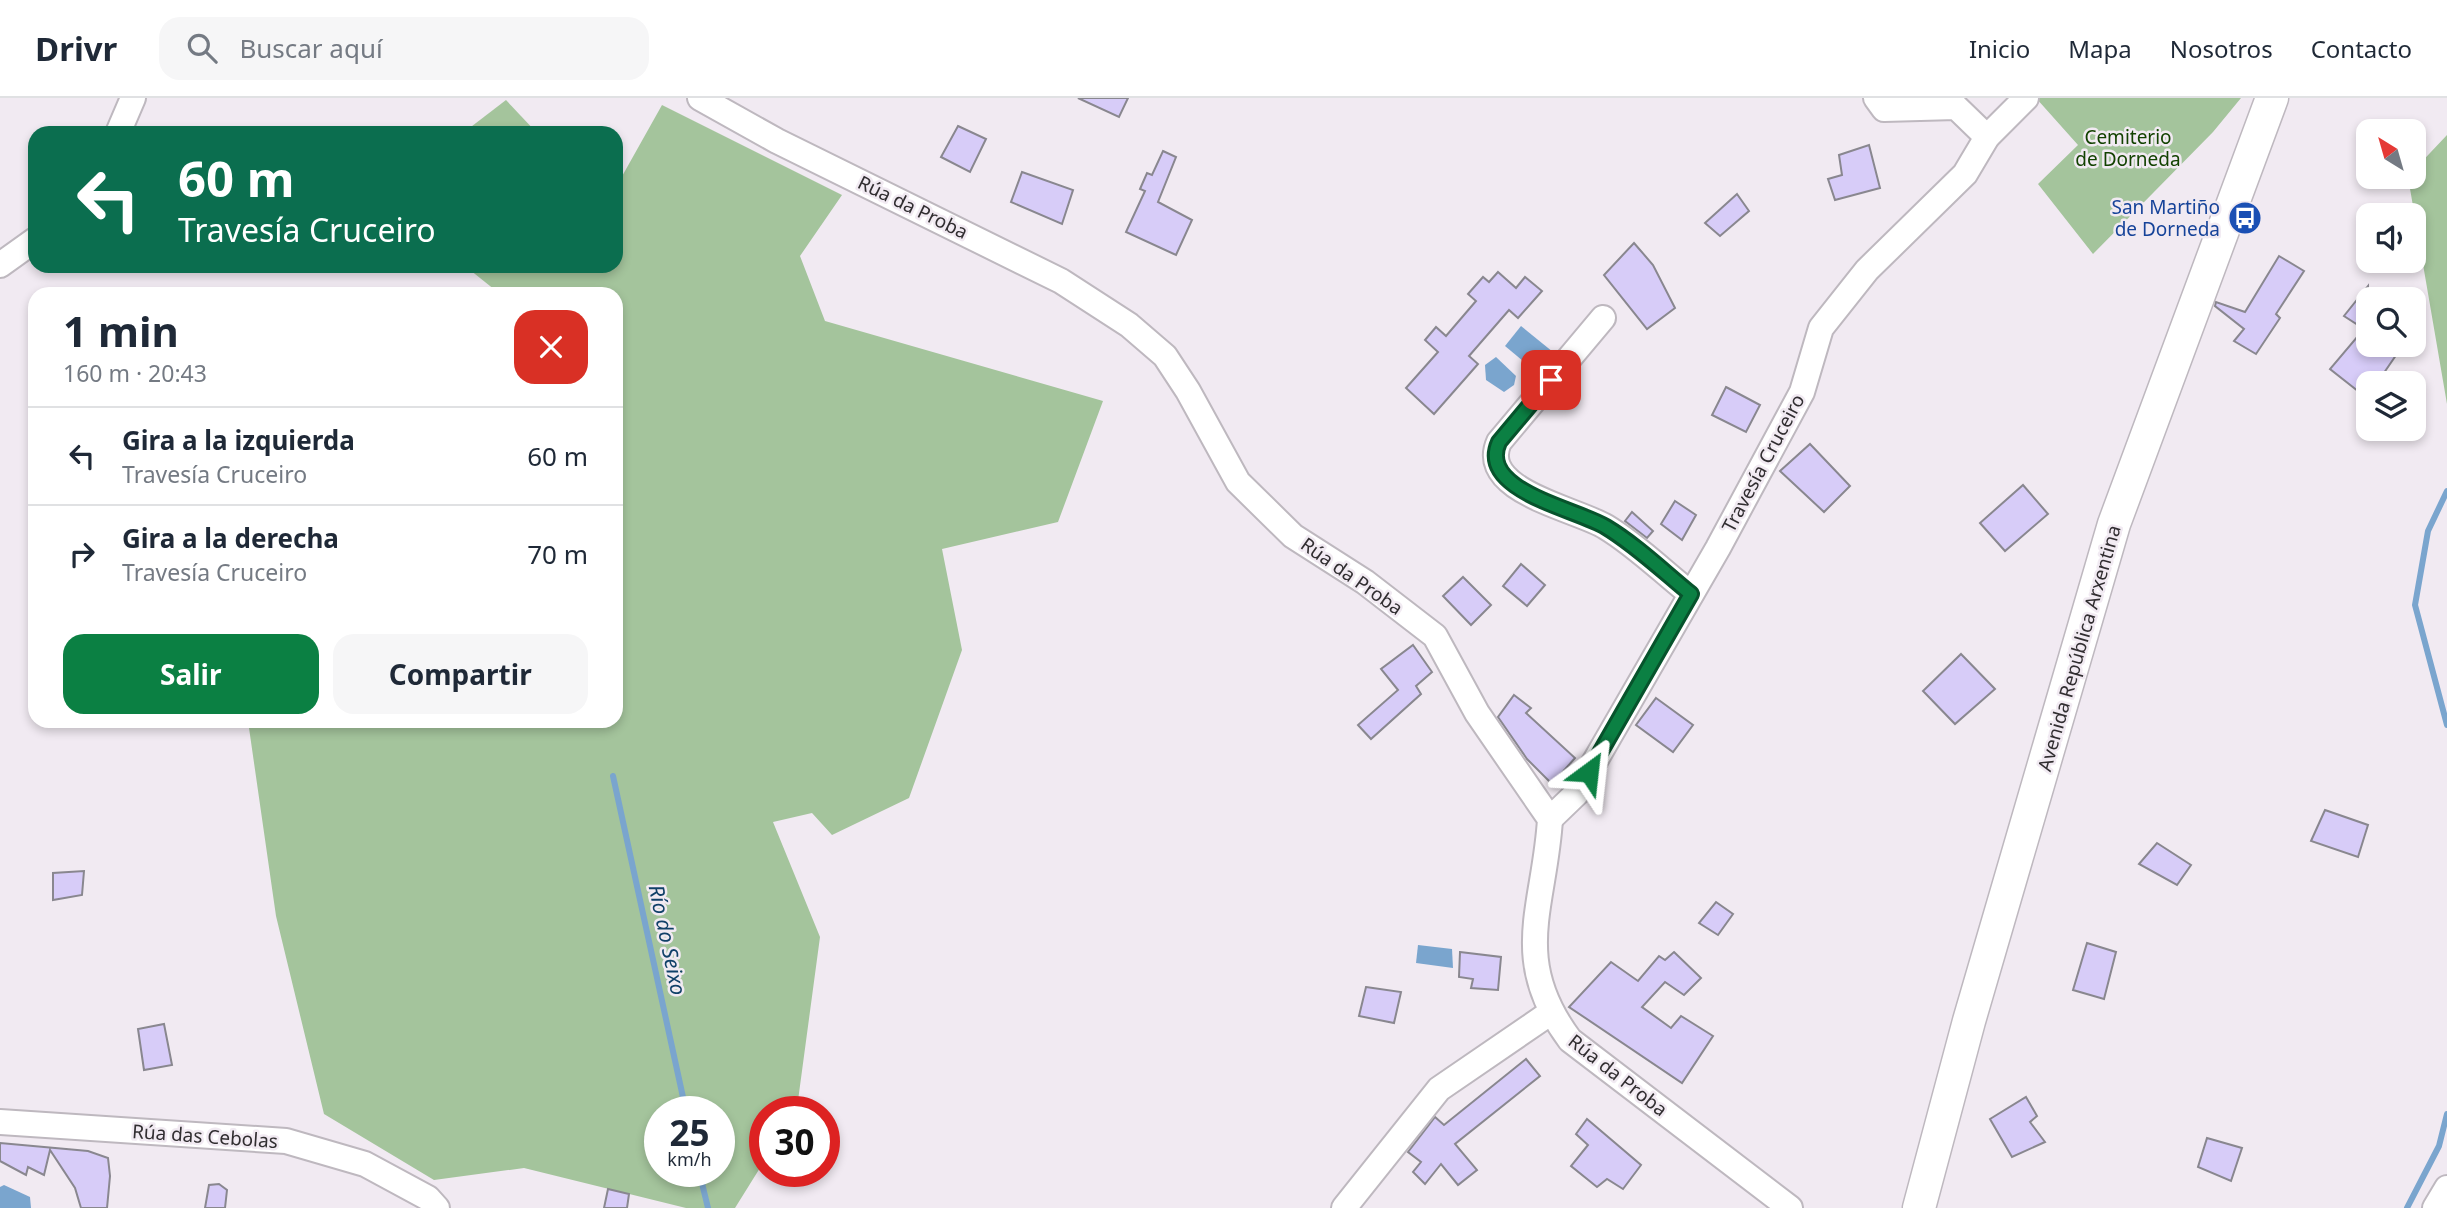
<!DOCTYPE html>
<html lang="es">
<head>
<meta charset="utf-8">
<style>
	:root { --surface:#fff; --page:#f6f6f7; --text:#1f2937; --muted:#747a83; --line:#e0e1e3; --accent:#0b8043 }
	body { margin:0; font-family:"Noto Sans",sans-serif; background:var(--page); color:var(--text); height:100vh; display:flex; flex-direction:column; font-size:26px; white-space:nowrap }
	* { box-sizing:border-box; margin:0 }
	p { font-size:23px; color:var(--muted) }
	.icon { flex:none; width:38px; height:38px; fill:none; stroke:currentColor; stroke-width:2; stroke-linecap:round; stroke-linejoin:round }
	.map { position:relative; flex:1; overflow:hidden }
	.side { position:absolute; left:28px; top:189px; width:595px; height:441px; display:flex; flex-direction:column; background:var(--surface); border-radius:21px; box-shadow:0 4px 10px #0003 }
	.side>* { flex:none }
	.banner { position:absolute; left:28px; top:28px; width:595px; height:147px; border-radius:21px; box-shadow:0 4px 10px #0003; background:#0b6e4f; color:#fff; overflow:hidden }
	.needle { width:46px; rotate:323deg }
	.tools { position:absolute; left:2356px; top:21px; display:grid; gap:14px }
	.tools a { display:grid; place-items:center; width:70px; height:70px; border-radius:14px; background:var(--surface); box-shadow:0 4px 10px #0003; font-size:35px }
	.speed { position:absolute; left:644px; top:998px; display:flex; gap:14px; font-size:35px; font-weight:700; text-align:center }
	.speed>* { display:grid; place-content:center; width:91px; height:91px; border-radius:50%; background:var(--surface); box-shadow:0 4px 10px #0003; line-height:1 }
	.speed small { font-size:18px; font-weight:400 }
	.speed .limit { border:10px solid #d22; background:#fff; color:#111 }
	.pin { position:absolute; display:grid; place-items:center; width:60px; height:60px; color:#fff; margin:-30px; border-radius:14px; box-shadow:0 4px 10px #0006 }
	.me { position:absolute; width:77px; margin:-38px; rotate:30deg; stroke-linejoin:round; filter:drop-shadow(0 0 5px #0008) }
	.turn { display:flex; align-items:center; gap:24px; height:147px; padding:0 35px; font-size:32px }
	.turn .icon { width:91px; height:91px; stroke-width:2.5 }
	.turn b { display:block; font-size:49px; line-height:60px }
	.round { display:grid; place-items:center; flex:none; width:74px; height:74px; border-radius:21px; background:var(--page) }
	.head { display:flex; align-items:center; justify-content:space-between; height:119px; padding:0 35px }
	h1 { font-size:42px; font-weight:700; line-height:52px }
	.primary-button { display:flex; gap:14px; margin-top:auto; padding:14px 35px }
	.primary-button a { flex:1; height:80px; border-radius:21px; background:var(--accent); color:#fff; font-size:28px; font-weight:700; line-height:80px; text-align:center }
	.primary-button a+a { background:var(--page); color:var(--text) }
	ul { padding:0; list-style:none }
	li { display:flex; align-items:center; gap:21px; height:98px; padding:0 35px; border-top:2px solid var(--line) }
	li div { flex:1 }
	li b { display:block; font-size:26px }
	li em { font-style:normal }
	header { display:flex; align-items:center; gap:42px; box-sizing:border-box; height:98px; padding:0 35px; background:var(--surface); border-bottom:2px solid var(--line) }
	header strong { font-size:33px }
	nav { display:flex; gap:38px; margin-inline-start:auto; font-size:24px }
	.search { width:490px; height:63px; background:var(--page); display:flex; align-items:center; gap:18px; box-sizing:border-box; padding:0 24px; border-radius:21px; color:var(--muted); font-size:26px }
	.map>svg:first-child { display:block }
	.green { fill:#a4c49c; fill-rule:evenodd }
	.water { fill:#7aa5ce }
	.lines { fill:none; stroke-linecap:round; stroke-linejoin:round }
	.stream { stroke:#7aa5ce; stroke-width:6 }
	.building { fill:#d7ccf8; stroke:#89878f; stroke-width:2 }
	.minor-casing { stroke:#beb8bf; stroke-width:28 }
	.major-casing { stroke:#beb8bf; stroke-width:35 }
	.minor { stroke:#fff; stroke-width:24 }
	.major { stroke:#fff; stroke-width:32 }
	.route-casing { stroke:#07532c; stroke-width:18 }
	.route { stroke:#0b8043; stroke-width:12 }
	.labels { text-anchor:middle; stroke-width:5; stroke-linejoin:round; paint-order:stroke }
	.park-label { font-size:19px; fill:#124200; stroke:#f1eaf2 }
	.street-label { font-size:19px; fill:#312e31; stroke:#f1eaf2 }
	.transit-label { font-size:19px; fill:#164399; stroke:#f1eaf2; text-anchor:end }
	.water-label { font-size:21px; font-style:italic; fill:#104068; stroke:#f1eaf2 }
</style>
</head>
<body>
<header>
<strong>Drivr</strong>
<div class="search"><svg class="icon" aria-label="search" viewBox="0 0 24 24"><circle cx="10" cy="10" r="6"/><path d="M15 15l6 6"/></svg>Buscar aquí</div>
<nav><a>Inicio</a><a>Mapa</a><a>Nosotros</a><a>Contacto</a></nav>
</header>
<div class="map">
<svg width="2447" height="1110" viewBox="0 0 2447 1110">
	<rect width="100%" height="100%" fill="#f1eaf2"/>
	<g class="green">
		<path d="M2036,0H2241L2213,34L2093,156L2038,86L2078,47Z"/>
		<path d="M506,2L537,35H463Z"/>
		<path d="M662,7L842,97L800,158L825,223L1103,303L1058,424L942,451L962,552L909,700L832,737L812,715L773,724L820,839L797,1010L795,1013H765V1062L735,1110H686L524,1070L434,1082L324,1016L276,818L248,623H616V196H500L465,168H616V89ZM660,1013H719V1073H660Z"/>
		<path d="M2447,37V306L2408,79H2413V73Z"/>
	</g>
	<g class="water">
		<path d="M1521,228L1553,254L1536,274L1505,248Z"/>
		<path d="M1496,259L1516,278L1514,287L1504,294L1486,282L1485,267Z"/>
		<path d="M1418,847L1452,851L1453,870L1416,865Z"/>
		<path d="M4,1087L30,1099L31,1110H0V1089Z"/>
	</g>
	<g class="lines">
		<g class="stream">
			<path d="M2447,393L2428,433L2415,507L2447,627"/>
			<path d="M613,678L686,1013"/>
			<path d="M699,1073L708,1110"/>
			<path d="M2407,1110L2439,1048L2447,1016"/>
		</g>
	</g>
	<g class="building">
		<path d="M1078,0H1128L1119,19Z"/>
		<path d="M958,28L986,41L970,74L941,59Z"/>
		<path d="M1869,47L1880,90L1835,102L1828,81L1842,77L1839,57Z"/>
		<path d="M1163,53L1176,59L1158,104L1192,122L1176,157L1126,134L1145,93L1140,91L1147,75L1152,77Z"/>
		<path d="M1022,74L1073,92L1062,126L1011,104Z"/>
		<path d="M1737,96L1749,113L1720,138L1705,125Z"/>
		<path d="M1634,145L1653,167L1675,210L1647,231L1604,177Z"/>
		<path d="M2279,158L2304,173L2276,216L2280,220L2256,256L2234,243L2244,231L2215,208L2216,204L2245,214Z"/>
		<path d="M1498,174L1516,190L1525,179L1542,193L1518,220L1509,212L1469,258L1478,266L1434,316L1406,290L1438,254L1425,242L1436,229L1446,238L1476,203L1468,196L1483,179L1489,184Z"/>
		<path d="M2368,188V247H2403L2377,285H2368V301L2330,271L2364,231L2344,218Z"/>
		<path d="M1726,289L1760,307L1746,334L1712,317Z"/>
		<path d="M1810,346L1850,388L1824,414L1780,373Z"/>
		<path d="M2023,387L2048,416L2005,453L1980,425Z"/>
		<path d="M1675,403L1696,417L1682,442L1661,426Z"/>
		<path d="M1632,414L1653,433L1647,440L1625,423Z"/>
		<path d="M1521,466L1545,487L1527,508L1503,488Z"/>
		<path d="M1463,479L1491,507L1471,527L1443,498Z"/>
		<path d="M1413,547L1432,574L1416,588L1421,596L1371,641L1358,627L1398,592L1381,571Z"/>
		<path d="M1961,556L1995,591L1955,626L1923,593Z"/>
		<path d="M1514,597L1531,610L1526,615L1575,660L1552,686L1527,661L1498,619Z"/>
		<path d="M1656,600L1693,627L1673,654L1636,627Z"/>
		<path d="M2325,712L2368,727L2358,759L2311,743Z"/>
		<path d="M2157,745L2191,767L2177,787L2139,766Z"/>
		<path d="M84,773L82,797L53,802V775Z"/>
		<path d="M1716,804L1733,816L1718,837L1699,825Z"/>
		<path d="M2087,845L2116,854L2104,901L2073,892Z"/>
		<path d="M1460,854L1501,859L1498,892L1471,890L1473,881L1459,879Z"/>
		<path d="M1674,854L1701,880L1684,897L1665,884L1642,909L1671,930L1681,918L1713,938L1682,985L1569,909L1611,864L1638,883L1659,858L1665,862Z"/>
		<path d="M1366,889L1401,894L1394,925L1359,918Z"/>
		<path d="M164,926L172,967L144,972L138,931Z"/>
		<path d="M1526,961L1540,978L1455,1046L1477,1072L1458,1087L1441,1066L1425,1086L1413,1074L1421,1064L1408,1054L1435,1019L1444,1027Z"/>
		<path d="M2026,999L2037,1018L2030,1024L2045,1044L2012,1059L1990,1021Z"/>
		<path d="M1587,1021L1641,1067L1623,1091L1607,1081L1597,1089L1571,1068L1588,1047L1576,1036Z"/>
		<path d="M2207,1040L2242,1050L2231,1083L2198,1069Z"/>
		<path d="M0,1045L88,1053L108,1060L110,1078L107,1110H81L75,1090L50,1052L44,1077L28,1069L26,1077L0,1063Z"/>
		<path d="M219,1086L227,1092L225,1110H205L209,1087Z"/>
		<path d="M608,1091L629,1096L627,1110H604Z"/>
	</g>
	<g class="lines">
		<defs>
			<g id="minor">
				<path d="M700,0L777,43L1061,183L1129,227L1165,258L1188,293L1238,384L1293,438L1365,484L1435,538L1477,615L1550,721C1545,808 1509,860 1570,942L1790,1110"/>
				<path d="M1876,0L1884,11L1956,9L1987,39"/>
				<path d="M118,35L133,0"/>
				<path d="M0,167L35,142"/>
				<path d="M1603,220L1499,344C1477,393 1577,411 1606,429C1636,447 1663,474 1691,496"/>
				<path d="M1550,721L1576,696L1718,450L1802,294L1821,230L1867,172L1965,76L1987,39L2026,0"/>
				<path d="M0,1024L286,1043L365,1066L428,1100L437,1110"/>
				<path d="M1344,1110L1439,991L1550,915"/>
				<path d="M2435,1110L2447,1090"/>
			</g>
			<path id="major" d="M1919,1110L1969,923L2114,426L2272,0"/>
		</defs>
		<use href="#minor" class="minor-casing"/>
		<use href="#major" class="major-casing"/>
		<use href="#minor" class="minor"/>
		<use href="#major" class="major"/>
	</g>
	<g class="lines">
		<defs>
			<path id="route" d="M1551,282L1499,344C1477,393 1577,411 1606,429C1636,447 1664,474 1691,496L1589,674"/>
		</defs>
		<use href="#route" class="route-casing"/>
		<use href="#route" class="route"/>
	</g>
	<defs>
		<symbol id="bus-disc" viewBox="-11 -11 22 22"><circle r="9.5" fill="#1a4fb4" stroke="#f1eaf2"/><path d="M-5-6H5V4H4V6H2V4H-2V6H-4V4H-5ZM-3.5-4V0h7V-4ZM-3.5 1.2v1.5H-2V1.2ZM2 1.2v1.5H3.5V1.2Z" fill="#fff"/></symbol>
	</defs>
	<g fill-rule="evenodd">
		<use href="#bus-disc" x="2226" y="101" width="38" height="38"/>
	</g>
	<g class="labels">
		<g class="park-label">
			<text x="2128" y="46">Cemiterio<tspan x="2128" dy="22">de Dorneda</tspan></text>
		</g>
		<g class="street-label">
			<text transform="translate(913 109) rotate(26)" y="7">Rúa da Proba</text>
			<text transform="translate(1763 365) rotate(-62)" y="7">Travesía Cruceiro</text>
			<text transform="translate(1352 478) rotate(35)" y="7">Rúa da Proba</text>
			<text transform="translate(2079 550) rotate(-74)" y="7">Avenida República Arxentina</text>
			<text transform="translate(1618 977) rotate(38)" y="7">Rúa da Proba</text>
			<text transform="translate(205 1038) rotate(4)" y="7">Rúa das Cebolas</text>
		</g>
		<g class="transit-label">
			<text x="2220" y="116">San Martiño<tspan x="2220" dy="22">de Dorneda</tspan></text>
		</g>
		<g class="water-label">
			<text transform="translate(667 842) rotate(78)" y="7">Río do Seixo</text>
		</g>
	</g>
</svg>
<div class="tools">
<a><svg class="needle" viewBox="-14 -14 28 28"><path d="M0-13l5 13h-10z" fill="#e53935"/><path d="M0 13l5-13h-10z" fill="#747a83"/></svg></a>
<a><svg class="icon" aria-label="sound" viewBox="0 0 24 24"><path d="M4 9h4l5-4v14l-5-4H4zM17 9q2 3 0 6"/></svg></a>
<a><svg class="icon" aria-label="search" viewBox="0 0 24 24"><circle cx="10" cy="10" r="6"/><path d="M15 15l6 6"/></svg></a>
<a><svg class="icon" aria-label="layers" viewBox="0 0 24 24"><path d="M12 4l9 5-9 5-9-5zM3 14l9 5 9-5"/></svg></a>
</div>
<div class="speed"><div>25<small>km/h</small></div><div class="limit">30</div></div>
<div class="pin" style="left:1551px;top:282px;background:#d93025"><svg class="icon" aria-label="arrive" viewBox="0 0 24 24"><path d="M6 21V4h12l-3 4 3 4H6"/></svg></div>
<svg class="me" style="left:1589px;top:674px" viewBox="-20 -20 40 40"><path d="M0-17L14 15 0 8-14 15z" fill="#0b8043" stroke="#fff" stroke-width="4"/></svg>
<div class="banner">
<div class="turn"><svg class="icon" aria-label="left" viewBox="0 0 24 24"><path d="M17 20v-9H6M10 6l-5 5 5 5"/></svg><div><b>60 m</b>Travesía Cruceiro</div></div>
</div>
<section class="side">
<div class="head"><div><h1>1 min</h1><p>160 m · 20:43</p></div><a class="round" style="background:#d93025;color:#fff"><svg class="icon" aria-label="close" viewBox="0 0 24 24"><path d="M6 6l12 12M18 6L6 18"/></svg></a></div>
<ul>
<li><svg class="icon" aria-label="left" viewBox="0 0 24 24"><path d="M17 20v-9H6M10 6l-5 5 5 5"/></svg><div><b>Gira a la izquierda</b><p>Travesía Cruceiro</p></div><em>60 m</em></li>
<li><svg class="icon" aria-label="right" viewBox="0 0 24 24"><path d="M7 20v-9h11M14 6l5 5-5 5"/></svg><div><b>Gira a la derecha</b><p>Travesía Cruceiro</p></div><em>70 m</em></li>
</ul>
<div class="primary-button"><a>Salir</a><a>Compartir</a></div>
</section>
</div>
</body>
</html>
